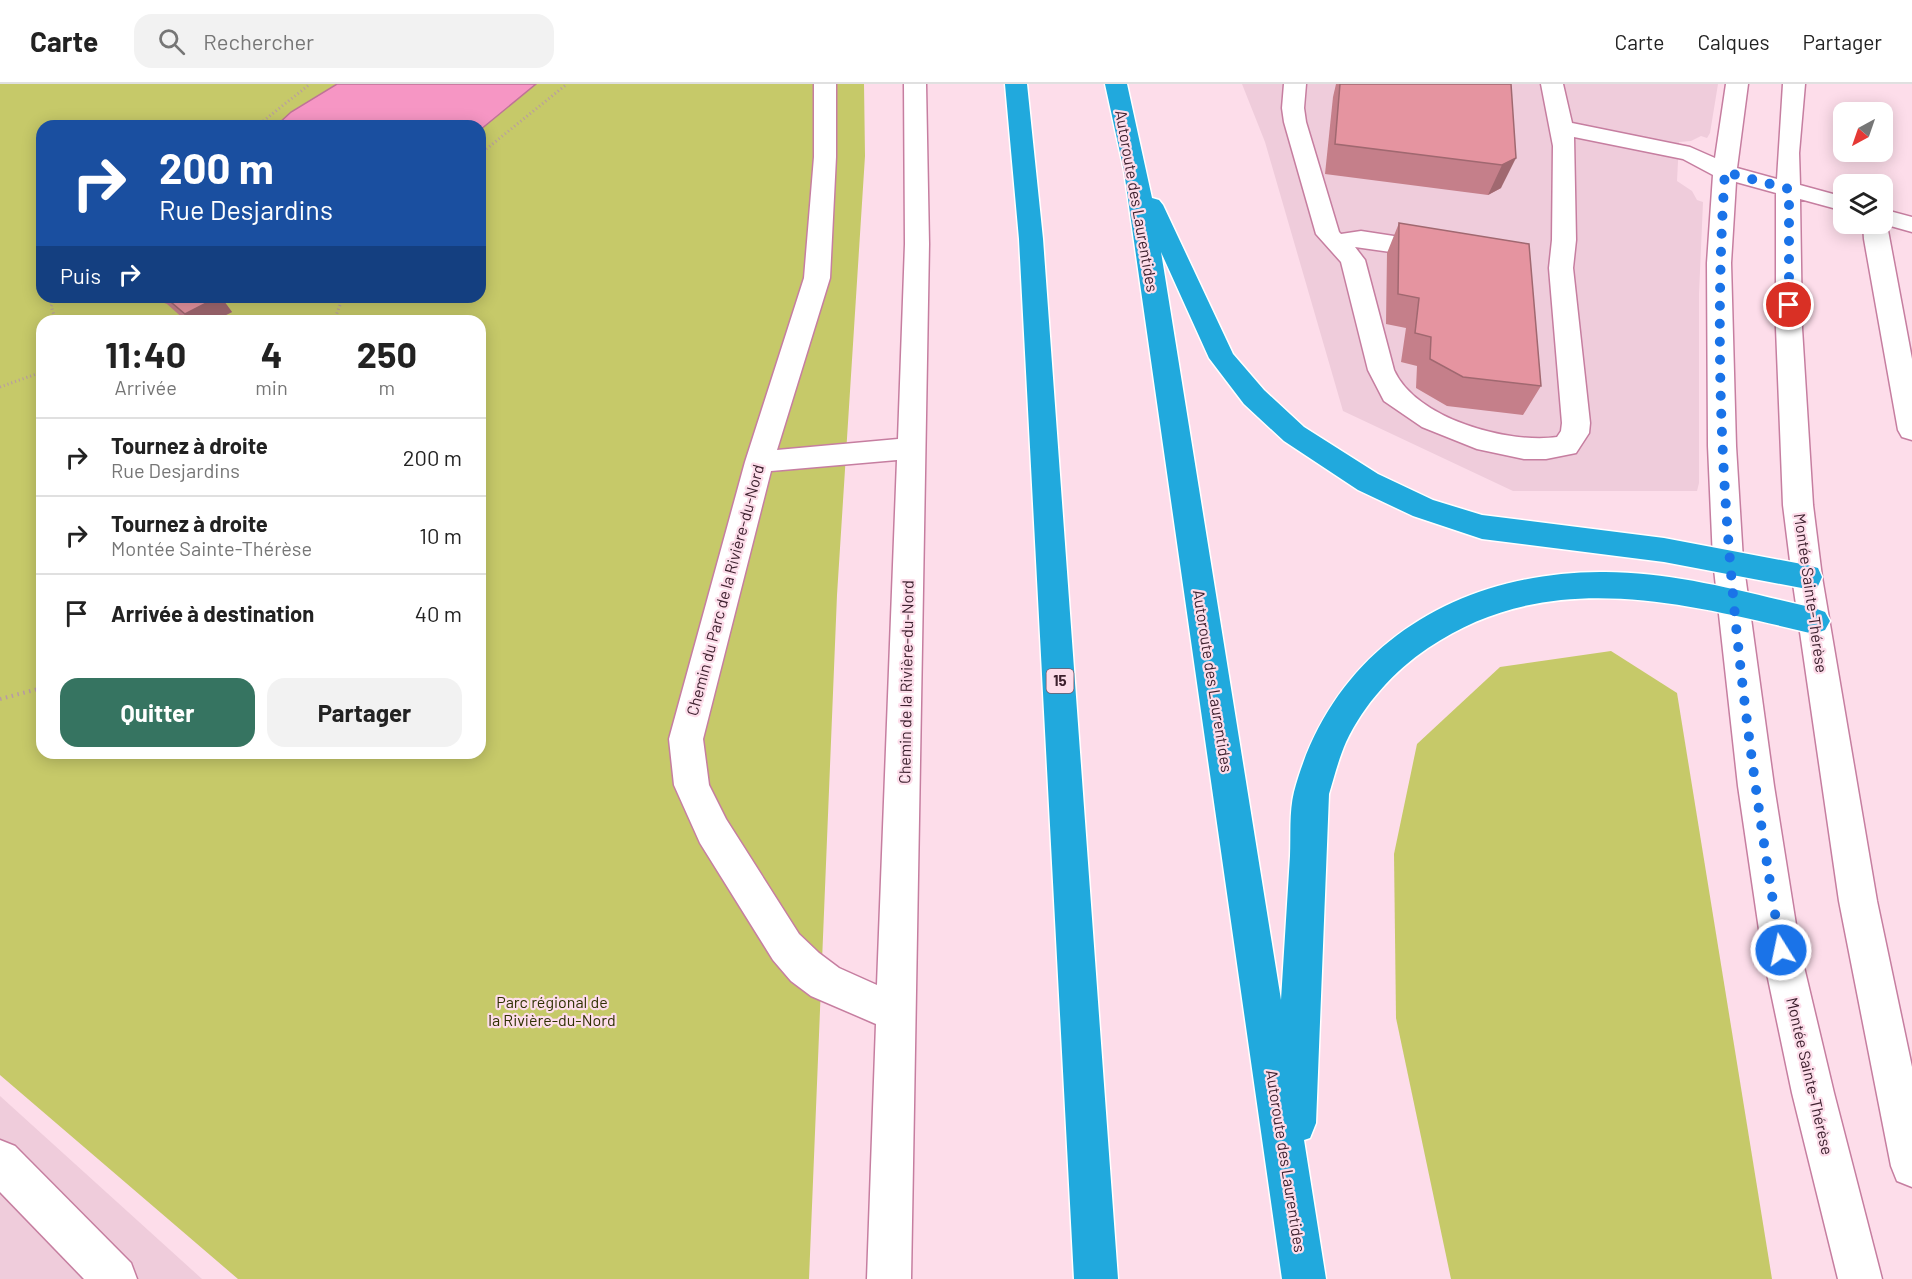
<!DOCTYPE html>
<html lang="fr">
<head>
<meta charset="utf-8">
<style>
	:root { --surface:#fff; --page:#f2f2f2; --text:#222; --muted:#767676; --line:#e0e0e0; --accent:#367461 }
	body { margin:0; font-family:Barlow,sans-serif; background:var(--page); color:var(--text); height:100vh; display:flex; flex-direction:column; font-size:22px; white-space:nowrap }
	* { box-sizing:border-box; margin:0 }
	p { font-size:20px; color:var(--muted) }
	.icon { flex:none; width:33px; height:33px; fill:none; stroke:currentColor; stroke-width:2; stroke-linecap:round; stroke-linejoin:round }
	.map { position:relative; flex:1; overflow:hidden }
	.details { position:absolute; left:36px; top:231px; width:450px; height:444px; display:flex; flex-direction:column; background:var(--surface); border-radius:18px; box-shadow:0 3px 15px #0003 }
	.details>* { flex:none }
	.top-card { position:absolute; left:36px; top:36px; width:450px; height:183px; border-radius:18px; box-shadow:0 3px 15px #0003; background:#1a4fa0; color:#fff; overflow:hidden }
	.needle { width:39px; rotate:220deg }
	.controls { position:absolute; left:1833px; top:18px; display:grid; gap:12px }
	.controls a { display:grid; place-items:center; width:60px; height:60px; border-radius:12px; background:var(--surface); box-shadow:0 3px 15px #0003; font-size:30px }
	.pin { position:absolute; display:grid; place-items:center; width:51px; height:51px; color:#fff; margin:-26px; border:3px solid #fff; border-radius:50%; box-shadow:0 2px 6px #0007 }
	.me { position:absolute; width:66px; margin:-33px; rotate:350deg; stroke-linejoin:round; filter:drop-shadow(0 0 4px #0008) }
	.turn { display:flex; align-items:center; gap:21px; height:126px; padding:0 24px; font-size:27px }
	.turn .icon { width:78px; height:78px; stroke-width:2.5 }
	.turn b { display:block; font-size:42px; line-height:51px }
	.then { display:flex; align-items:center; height:57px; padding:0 24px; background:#0003; gap:12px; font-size:22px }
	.eta { display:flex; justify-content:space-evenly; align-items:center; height:102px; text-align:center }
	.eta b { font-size:36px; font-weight:700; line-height:42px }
	.cta { display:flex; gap:12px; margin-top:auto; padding:12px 24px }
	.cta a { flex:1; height:69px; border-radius:18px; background:var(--accent); color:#fff; font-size:24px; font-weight:700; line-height:69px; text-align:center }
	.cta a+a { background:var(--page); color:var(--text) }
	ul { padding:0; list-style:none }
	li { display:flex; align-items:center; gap:18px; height:78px; padding:0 24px; border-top:2px solid var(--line) }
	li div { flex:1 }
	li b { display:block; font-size:22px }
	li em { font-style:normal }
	header { display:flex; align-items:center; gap:36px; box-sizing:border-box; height:84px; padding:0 30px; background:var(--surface); border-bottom:2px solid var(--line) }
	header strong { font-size:28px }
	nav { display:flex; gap:33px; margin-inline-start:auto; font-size:21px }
	.search { width:420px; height:54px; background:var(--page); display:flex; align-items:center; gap:15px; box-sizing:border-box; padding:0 21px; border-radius:18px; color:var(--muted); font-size:22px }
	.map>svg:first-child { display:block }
	.built { fill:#efccdb }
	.green { fill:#c6c969; fill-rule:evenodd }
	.water { fill:#f696c4; stroke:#bf7397; stroke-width:1.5 }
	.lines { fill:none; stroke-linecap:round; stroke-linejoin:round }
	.minor-casing { stroke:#c67ea0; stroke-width:3 }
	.highway-casing { stroke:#fff; stroke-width:3 }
	.path-far1 { stroke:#b899a7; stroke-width:3; stroke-dasharray:1 3; stroke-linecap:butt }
	.path { stroke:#b899a7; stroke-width:4; stroke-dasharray:1.5 4.5; stroke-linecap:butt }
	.minor { fill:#fff; fill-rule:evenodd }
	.highway { fill:#21a9dd; fill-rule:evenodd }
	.wall { fill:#c57f8a }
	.shaded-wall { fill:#a06870 }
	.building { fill:#e594a0; stroke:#a06870; stroke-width:1.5 }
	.route { stroke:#1a73e8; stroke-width:10; stroke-dasharray:0 18 }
	.labels { text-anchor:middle; stroke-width:4.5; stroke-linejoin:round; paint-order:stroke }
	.shield { fill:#fdddea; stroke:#775967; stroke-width:1.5 }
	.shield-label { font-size:15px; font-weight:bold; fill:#3e212f }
	.street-label { font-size:16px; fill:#3e212f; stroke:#fdddea }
	.park-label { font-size:16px; fill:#303103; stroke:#fdddea }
</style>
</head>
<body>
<header>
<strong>Carte</strong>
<div class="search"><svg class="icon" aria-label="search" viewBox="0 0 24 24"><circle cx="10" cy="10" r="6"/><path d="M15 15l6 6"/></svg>Rechercher</div>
<nav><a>Carte</a><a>Calques</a><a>Partager</a></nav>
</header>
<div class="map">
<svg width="1912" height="1195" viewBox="0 0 1912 1195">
	<rect width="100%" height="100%" fill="#fdddea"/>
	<g class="built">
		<path d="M1242,0H1718L1710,49L1707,54L1701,52L1691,57L1679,58L1677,97L1692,107L1697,116L1703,118L1699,210V399L1697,407H1513L1343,327L1265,58Z"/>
		<path d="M0,1012L202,1195H0Z"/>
	</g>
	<g class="green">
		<path d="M0,0H864L865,72L837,511L809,1195H238L0,991ZM42,42H480V213H42ZM42,237H480V669H42Z"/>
		<path d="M1611,567L1677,609L1772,1195H1451L1396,934L1394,770L1417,660L1500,583Z"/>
	</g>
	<path class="water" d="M337,0H536L480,46V42H276L291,28Z"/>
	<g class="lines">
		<defs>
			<g id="minor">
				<path d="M814,0H836V73L830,194L777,366L898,355L905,160L904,0H926L929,160L911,1195H867L876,940L811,912L791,897L773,876L700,759L674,701L669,655L745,378L804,194L814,73ZM897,376L877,901L839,884L819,869L799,850L726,735L709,701L703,655L771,387Z"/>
				<path d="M1284,0H1306L1304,24L1306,38L1339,148L1341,150L1361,147L1433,158L1442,161L1445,166L1442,171L1433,174L1355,163L1365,176L1394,286C1416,335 1508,360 1557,353L1561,347L1562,339L1549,184L1552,156L1553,62L1541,0H1563L1572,39L1690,63L1715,74L1726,0H1748L1737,84L1777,95L1783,0H1805L1799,69L1800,101L1844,113V127L1800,115L1802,244L1813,421L1822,493L1877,817L1912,983V1103L1897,1097L1891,1082L1839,817L1792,493L1783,421L1776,244V109L1736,98L1731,179L1736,362L1743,476L1774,702L1800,866L1834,1009L1882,1195H1838L1792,1009L1762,866L1738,702L1713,476L1708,362L1707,179L1713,91L1683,75L1574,53L1576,156L1573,184L1590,339L1589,349L1576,369L1546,375H1524L1477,365L1422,343L1384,317L1368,286L1341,178L1316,150L1284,38L1282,24Z"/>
				<path d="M1882,125L1912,133V148L1887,141L1912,275V356L1902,353L1898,346L1864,155L1863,140H1882Z"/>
				<path d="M0,1056L15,1062L131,1179L137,1195H84L0,1108Z"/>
			</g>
			<g id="highway">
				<path d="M1005,0H1027L1043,155L1118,1195H1074L1019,155Z"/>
				<path d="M1105,0H1127L1152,114L1159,116L1163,121L1233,270L1264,306L1304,343L1378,390L1433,416L1482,431L1664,454L1807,481L1818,484L1822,493L1818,502L1807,505L1664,478L1482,455L1413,432L1358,406L1284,357L1244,320L1209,274L1161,168L1281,916C1284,868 1287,820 1290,772C1291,752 1289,728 1294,708C1332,564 1455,489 1600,488C1672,487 1744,508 1814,524L1825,528L1830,537L1825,546L1814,550C1684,519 1548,482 1428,564C1394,587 1364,620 1346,658C1339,674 1334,693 1329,710L1316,1039L1310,1054L1304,1056L1326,1195H1282L1124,87Z"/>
			</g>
		</defs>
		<use href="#minor" class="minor-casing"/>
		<use href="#highway" class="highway-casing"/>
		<g class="path-far1">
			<path d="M257,42L310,0"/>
			<path d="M480,70L567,0"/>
			<path d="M56,237L51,222L57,213"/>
			<path d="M334,237L343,213"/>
			<path d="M0,303L42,288"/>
		</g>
		<g class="path">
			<path d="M480,538H485"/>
			<path d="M0,615L42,604"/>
		</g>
		<use href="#minor" class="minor"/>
		<use href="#highway" class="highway"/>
	</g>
	<g class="wall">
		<path d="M1336,0H1511L1501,104L1488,111L1325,90L1333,13Z"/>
		<path d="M1399,139L1541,302L1523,331L1447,322L1416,304L1417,282L1401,278L1406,244L1386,240L1387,169Z"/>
		<path d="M147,213H221L232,228L214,237H186L167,220Z"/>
	</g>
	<g class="shaded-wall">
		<path d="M1516,74L1501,104L1488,111L1502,81Z"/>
		<path d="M218,213H221L232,228L214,237H190L185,230Z"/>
	</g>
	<g class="building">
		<path d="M1340,0H1511L1516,74L1502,81L1335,60Z"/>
		<path d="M1399,139L1529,160L1541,302L1463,293L1430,275L1431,253L1415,249L1419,214L1398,210Z"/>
		<path d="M165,213H218L185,230Z"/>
	</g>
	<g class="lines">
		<path class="route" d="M1781,866C1738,609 1707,349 1725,88L1789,105V221"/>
	</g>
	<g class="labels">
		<rect class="shield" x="1046.5" y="585" width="27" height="24" rx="4.5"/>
		<g class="shield-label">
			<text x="1060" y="602">15</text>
		</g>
		<g class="street-label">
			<text transform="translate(1137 117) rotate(80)" y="6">Autoroute des Laurentides</text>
			<text transform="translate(725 506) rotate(-75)" y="6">Chemin du Parc de la Rivière-du-Nord</text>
			<text transform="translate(1811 509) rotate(82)" y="6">Montée Sainte-Thérèse</text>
			<text transform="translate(1213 597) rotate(81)" y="6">Autoroute des Laurentides</text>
			<text transform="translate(906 598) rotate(-89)" y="6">Chemin de la Rivière-du-Nord</text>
			<text transform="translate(1810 992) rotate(77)" y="6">Montée Sainte-Thérèse</text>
			<text transform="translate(1286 1077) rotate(81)" y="6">Autoroute des Laurentides</text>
		</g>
		<g class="park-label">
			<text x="552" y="924">Parc régional de<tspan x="552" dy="18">la Rivière-du-Nord</tspan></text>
		</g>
	</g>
</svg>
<div class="controls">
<a><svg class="needle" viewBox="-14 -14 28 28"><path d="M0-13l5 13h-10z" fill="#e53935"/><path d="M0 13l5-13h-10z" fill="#767676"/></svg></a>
<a><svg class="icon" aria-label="layers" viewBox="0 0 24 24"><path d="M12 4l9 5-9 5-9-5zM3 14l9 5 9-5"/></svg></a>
</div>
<div class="pin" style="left:1789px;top:221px;background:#d93025"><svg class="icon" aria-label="arrive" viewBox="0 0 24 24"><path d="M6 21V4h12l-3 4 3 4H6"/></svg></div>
<svg class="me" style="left:1781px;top:866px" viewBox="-20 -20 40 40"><circle r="17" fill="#1a73e8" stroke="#fff" stroke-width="3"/><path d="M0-11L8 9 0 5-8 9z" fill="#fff"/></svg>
<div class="top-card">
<div class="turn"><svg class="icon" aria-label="right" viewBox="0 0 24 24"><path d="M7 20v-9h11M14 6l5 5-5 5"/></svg><div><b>200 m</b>Rue Desjardins</div></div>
<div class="then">Puis<svg class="icon" aria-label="right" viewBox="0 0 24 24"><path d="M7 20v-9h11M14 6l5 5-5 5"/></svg></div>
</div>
<section class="details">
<div class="eta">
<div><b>11:40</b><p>Arrivée</p></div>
<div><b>4</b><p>min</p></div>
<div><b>250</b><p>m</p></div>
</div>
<ul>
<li><svg class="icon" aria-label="right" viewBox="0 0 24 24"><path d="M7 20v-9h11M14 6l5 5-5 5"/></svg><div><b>Tournez à droite</b><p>Rue Desjardins</p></div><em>200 m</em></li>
<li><svg class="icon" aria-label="right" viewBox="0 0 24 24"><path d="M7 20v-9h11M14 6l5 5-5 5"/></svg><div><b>Tournez à droite</b><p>Montée Sainte-Thérèse</p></div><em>10 m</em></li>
<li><svg class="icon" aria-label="arrive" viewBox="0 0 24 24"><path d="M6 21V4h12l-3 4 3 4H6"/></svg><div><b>Arrivée à destination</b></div><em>40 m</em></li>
</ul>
<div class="cta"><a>Quitter</a><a>Partager</a></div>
</section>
</div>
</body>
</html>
